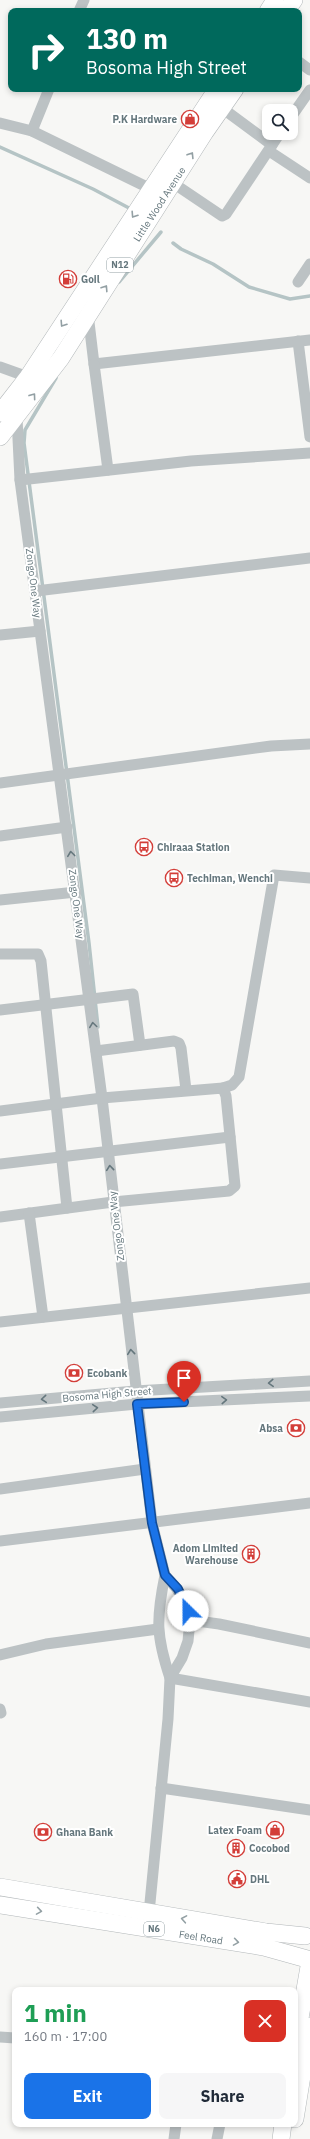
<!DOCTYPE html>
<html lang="en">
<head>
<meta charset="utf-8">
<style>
	:root { --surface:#fff; --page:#f6f6f7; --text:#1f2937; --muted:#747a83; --accent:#1a73e8 }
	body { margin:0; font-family:"IBM Plex Sans",sans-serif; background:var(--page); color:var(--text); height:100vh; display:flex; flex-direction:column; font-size:15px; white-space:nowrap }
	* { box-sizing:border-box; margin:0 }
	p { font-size:13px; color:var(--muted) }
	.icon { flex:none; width:22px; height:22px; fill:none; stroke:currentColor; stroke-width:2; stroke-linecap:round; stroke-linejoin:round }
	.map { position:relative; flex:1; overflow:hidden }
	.details { position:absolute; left:12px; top:1987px; width:286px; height:140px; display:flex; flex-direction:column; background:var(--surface); border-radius:8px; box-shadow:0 2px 6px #0003 }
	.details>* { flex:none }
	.banner { position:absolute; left:8px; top:8px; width:294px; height:84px; border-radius:8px; box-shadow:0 2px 6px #0003; background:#00695c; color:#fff; overflow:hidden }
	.fabs { position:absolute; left:262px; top:104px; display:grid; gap:8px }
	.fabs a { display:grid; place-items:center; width:36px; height:36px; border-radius:8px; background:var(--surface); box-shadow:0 2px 6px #0003; font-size:20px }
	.pin { position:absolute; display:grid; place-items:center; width:34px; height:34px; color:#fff; margin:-41px -17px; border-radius:50% 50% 50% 0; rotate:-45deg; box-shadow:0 0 4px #0007 }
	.pin .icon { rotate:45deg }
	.me { position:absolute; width:44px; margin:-22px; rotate:337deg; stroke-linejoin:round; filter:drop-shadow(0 0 3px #0008) }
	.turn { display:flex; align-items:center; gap:14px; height:84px; padding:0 12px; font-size:18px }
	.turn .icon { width:52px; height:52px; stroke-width:2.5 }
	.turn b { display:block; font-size:28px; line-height:34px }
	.round { display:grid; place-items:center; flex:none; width:42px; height:42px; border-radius:8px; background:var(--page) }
	.summary { display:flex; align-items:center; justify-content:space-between; height:68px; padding:0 12px }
	h1 { font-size:24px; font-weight:700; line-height:30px; color:#1e9e55 }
	.button { display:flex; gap:8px; margin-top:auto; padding:8px 12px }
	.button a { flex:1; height:46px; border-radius:8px; background:var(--accent); color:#fff; font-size:16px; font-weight:700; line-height:46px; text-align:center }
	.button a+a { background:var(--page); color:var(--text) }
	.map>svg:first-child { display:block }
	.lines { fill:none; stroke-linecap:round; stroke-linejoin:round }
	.stream { stroke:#b5c4c5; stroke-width:3.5 }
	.highway-casing { stroke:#b2b7b9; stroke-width:18 }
	.minor { stroke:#bcc2c4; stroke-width:11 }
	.highway { stroke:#fff; stroke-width:17 }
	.oneway { stroke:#93a0a4 }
	.oneway2 { stroke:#65777d }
	.route-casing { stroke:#114b97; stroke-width:10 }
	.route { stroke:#1a73e8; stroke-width:7 }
	.labels { text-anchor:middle; stroke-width:4; stroke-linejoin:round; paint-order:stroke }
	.shield { fill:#fff; stroke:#93a0a4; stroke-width:1 }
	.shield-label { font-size:9px; font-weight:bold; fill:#65777d }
	.poi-label { font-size:10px; font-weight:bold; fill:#65777d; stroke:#fff; text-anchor:start }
	.street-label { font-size:10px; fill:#65777d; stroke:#fff }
</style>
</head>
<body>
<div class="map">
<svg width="310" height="2139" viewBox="0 0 310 2139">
	<rect width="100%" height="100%" fill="#f7f7f5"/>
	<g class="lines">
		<g class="stream">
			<path d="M0,147L93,189L129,208"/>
			<path d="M173,243L181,249L213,264L249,287L290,299L310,296"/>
			<path d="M119,282L161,232"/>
			<path d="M56,378L25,430L24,443L89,943L98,1027"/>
		</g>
		<defs>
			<g id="highway">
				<path d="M268,11L275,0"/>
				<path d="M286,11L294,0"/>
				<path d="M0,413L28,377L217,89"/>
				<path d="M0,437L61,358L205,132L235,89"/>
				<path d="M0,1887L266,1932L305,1936"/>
				<path d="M0,1905L264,1947L307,1959"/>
				<path d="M296,2041L310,1961"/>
				<path d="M295,2119L310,2026"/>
				<path d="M281,2139L283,2124"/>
			</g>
		</defs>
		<use href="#highway" class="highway-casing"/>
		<g class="minor">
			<path d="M79,11L84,0"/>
			<path d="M299,62L310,70"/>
			<path d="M222,108L272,145"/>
			<path d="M291,117L310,90"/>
			<path d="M0,123L32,131L151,189"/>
			<path d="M32,131L49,89"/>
			<path d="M269,151L310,178"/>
			<path d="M173,183L222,216L226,214L280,133"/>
			<path d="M298,282L310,264"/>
			<path d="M88,314L94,364L310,340"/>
			<path d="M298,341L310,437"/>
			<path d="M94,364L108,470"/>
			<path d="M0,367L28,377"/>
			<path d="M17,418L20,480L102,1098L152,1523L165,1575L177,1589L185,1602L190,1620L188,1641L182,1658L170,1678L168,1719L149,1913"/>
			<path d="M20,480L191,461L310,453"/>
			<path d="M36,591L310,558"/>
			<path d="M0,635L40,631"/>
			<path d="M0,783L271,746L310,744"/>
			<path d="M0,836L67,827"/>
			<path d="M0,900L76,892"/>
			<path d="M0,954H38L41,961L67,1208"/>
			<path d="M0,1010L133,994L140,1045"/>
			<path d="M96,1051L174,1041L179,1043L181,1048L186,1090"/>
			<path d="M223,1088L232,1085L239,1077L274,875L310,878"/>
			<path d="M0,1111L102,1098L223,1088L226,1096L235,1186L229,1191L113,1202L0,1217"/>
			<path d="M0,1164L230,1137"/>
			<path d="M29,1213L43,1317"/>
			<path d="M0,1322L310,1288"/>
			<path d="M0,1403L135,1391L310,1381"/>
			<path d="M0,1417L137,1404L310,1396"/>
			<path d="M0,1489L145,1469"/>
			<path d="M0,1541L310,1503"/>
			<path d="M165,1575C156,1619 156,1636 170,1678L310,1702"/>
			<path d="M190,1620L219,1624L310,1643"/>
			<path d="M0,1655L46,1644L158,1629"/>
			<path d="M0,1709L1,1713"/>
			<path d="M161,1788L310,1810"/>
			<path d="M0,2037L15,2038"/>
			<path d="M174,2139L176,2124"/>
			<path d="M217,2139L220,2124"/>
		</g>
		<use href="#highway" class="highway"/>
	</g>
	<defs><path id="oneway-chevron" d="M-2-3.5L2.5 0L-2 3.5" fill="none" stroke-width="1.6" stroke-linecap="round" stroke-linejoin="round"/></defs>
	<g class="oneway">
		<use href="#oneway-chevron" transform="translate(191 155) rotate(-58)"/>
		<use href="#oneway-chevron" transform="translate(134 215) rotate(123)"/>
		<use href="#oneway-chevron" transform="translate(105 288) rotate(-57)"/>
		<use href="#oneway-chevron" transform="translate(63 324) rotate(123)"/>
		<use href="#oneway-chevron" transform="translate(33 396) rotate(-54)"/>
		<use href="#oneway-chevron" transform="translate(39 1911) rotate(9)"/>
		<use href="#oneway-chevron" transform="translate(184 1919) rotate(-170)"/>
		<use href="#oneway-chevron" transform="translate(236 1942) rotate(9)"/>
	</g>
	<g class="oneway2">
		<use href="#oneway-chevron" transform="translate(71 854) rotate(-97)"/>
		<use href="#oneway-chevron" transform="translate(93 1025) rotate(-98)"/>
		<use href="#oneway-chevron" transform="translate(110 1168) rotate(-96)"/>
		<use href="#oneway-chevron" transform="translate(131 1352) rotate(-96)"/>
		<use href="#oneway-chevron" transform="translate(271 1383) rotate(177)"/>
		<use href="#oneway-chevron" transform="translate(44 1399) rotate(175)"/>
		<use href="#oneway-chevron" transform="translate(224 1400) rotate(-3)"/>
		<use href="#oneway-chevron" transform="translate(95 1408) rotate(-5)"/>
	</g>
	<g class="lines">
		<defs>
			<path id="route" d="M184,1402L137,1404L152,1523L165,1575L178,1589L188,1611"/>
		</defs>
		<use href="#route" class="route-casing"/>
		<use href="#route" class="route"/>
	</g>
	<defs>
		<symbol id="shop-ring" viewBox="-11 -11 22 22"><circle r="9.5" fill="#fff" stroke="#d33e39" stroke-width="1.5"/><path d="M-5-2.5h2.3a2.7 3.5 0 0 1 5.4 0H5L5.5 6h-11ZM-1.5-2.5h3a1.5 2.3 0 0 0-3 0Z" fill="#d33e39"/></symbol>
		<symbol id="fuel-ring" viewBox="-11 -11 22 22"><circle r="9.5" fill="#fff" stroke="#d33e39" stroke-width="1.5"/><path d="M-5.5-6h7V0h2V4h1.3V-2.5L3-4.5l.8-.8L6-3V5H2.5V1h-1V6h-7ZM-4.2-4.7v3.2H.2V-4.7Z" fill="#d33e39"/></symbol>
		<symbol id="bus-ring" viewBox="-11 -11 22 22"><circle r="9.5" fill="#fff" stroke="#d33e39" stroke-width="1.5"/><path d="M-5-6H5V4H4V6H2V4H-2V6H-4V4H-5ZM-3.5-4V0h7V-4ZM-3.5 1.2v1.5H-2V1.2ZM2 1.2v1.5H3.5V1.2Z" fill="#d33e39"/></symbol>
		<symbol id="bank-ring" viewBox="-11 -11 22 22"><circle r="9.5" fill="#fff" stroke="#d33e39" stroke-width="1.5"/><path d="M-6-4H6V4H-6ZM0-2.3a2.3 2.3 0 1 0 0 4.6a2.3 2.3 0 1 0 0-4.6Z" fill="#d33e39"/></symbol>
		<symbol id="building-ring" viewBox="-11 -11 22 22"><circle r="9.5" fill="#fff" stroke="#d33e39" stroke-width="1.5"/><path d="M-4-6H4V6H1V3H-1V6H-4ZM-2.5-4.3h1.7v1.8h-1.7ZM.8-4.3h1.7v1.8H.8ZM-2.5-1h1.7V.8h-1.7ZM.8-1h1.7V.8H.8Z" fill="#d33e39"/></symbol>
		<symbol id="civic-ring" viewBox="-11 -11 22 22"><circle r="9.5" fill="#fff" stroke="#d33e39" stroke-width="1.5"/><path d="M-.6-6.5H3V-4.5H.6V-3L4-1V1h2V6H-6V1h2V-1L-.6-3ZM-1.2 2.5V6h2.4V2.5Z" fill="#d33e39"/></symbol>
	</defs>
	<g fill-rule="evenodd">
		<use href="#shop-ring" x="180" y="109" width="20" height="20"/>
		<use href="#fuel-ring" x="58" y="269" width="20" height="20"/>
		<use href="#bus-ring" x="134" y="837" width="20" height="20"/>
		<use href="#bus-ring" x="164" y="868" width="20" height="20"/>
		<use href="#bank-ring" x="64" y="1363" width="20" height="20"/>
		<use href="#bank-ring" x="286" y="1418" width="20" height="20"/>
		<use href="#building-ring" x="241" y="1544" width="20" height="20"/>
		<use href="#shop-ring" x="265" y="1820" width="20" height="20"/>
		<use href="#bank-ring" x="33" y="1822" width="20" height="20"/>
		<use href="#building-ring" x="226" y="1838" width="20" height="20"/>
		<use href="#civic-ring" x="227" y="1869" width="20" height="20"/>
	</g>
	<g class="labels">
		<g class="shield">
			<rect x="107" y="258" width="26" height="14" rx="3"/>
			<rect x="144" y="1922" width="20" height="14" rx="3"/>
		</g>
		<g class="shield-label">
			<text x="120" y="268">N12</text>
			<text x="154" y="1932">N6</text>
		</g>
		<g class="poi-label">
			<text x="177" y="123" text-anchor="end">P.K Hardware</text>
			<text x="81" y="283">Goil</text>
			<text x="157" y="851">Chiraaa Station</text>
			<text x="187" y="882">Techiman, Wenchi</text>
			<text x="87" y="1377">Ecobank</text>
			<text x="283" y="1432" text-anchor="end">Absa</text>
			<text x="238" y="1552" text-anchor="end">Adom Limited<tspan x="238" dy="12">Warehouse</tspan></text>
			<text x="262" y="1834" text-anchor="end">Latex Foam</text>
			<text x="56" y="1836">Ghana Bank</text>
			<text x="249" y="1852">Cocobod</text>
			<text x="250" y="1883">DHL</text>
		</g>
		<g class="street-label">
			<text transform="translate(159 204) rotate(-57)" y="4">Little Wood Avenue</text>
			<text transform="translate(34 583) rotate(83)" y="4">Zongo One Way</text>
			<text transform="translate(77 904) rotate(83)" y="4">Zongo One Way</text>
			<text transform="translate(116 1226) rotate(-97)" y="4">Zongo One Way</text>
			<text transform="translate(107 1394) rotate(-5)" y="4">Bosoma High Street</text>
			<text transform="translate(201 1937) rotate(9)" y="4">Feel Road</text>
		</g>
	</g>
</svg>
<div class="fabs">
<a><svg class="icon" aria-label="search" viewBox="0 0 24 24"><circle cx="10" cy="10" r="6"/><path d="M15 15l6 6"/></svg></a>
</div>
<div class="pin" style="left:184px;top:1402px;background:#d93025"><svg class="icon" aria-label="arrive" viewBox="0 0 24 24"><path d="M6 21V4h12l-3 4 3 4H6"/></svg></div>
<svg class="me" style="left:188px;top:1611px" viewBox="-20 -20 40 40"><circle r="19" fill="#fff"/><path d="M0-13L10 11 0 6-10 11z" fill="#1a73e8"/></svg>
<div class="banner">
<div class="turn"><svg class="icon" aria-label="right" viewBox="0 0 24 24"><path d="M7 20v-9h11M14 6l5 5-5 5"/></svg><div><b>130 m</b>Bosoma High Street</div></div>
</div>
<section class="details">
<div class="summary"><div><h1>1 min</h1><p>160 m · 17:00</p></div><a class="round" style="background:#d93025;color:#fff"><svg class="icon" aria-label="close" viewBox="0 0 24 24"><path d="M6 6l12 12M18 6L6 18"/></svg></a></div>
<div class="button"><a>Exit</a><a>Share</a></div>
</section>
</div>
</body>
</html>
